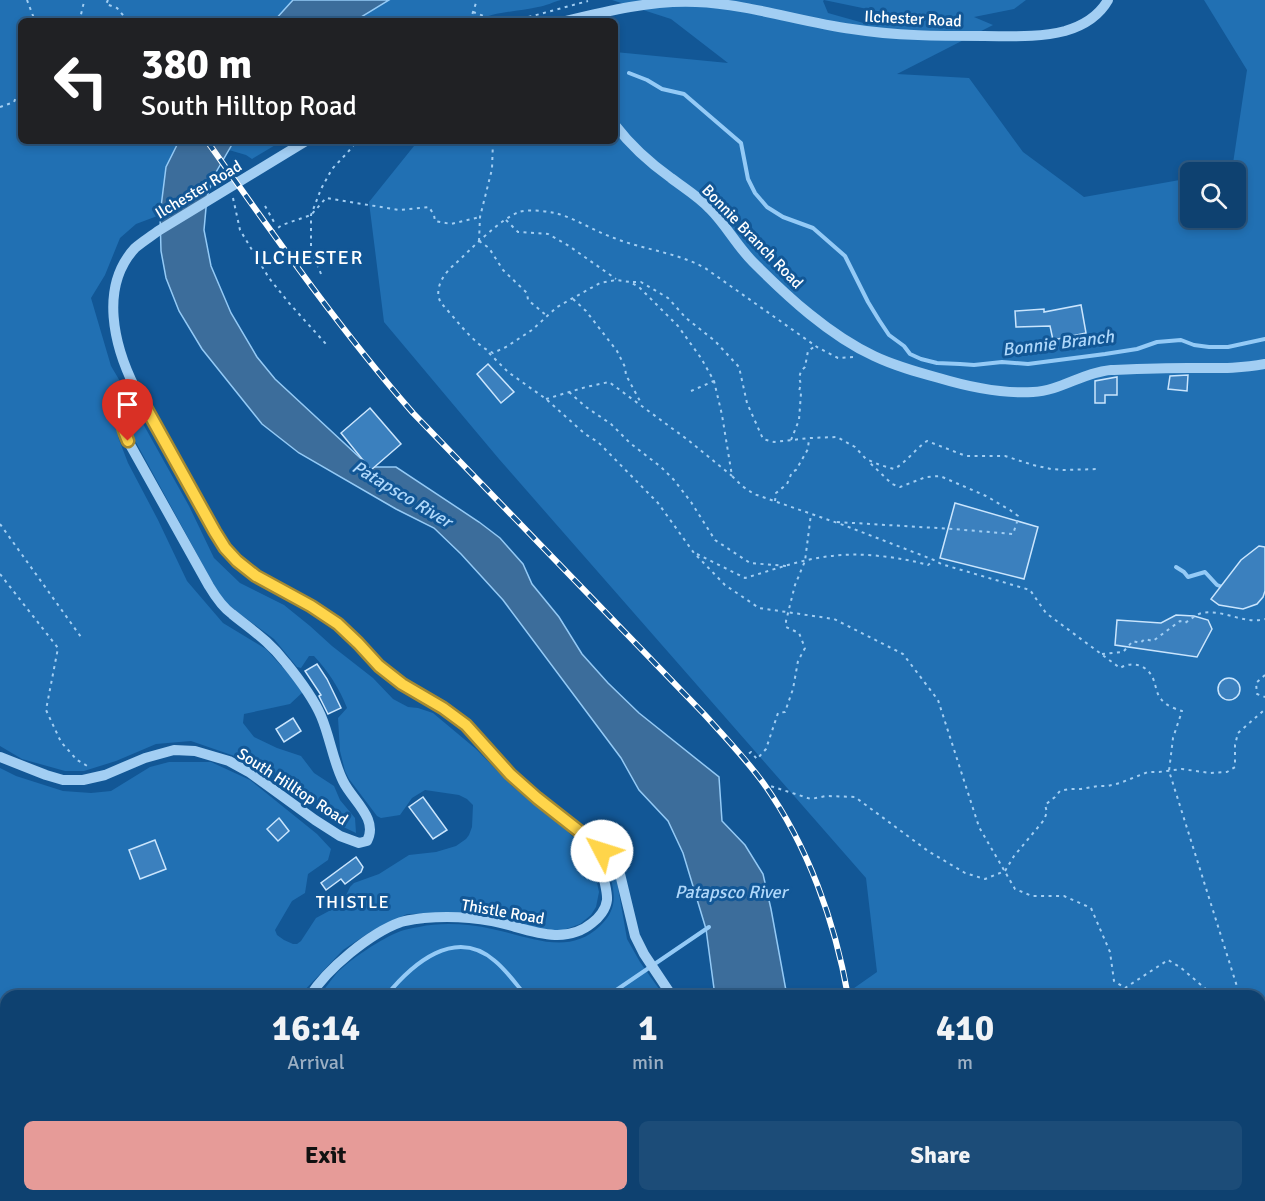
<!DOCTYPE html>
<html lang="en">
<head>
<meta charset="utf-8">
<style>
	:root { --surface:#0e4170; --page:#1c4c78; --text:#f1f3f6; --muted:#9bafc3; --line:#2e5a83; --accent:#e69b98 }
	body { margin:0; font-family:Signika,sans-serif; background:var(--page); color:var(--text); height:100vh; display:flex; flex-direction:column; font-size:22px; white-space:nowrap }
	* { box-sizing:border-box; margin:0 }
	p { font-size:20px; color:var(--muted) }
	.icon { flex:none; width:33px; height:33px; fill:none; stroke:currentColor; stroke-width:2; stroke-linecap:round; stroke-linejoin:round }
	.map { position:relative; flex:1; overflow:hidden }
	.sheet { position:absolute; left:0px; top:990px; width:1266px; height:212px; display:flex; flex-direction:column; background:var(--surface); border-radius:18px 18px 0 0; box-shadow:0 3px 9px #0003,0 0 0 2px var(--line) }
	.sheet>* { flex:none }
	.top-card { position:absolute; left:18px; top:18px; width:600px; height:126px; border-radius:9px; box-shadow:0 3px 9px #0003,0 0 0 2px var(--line); background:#202124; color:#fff; overflow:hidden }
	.tools { position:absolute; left:1180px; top:162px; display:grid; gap:12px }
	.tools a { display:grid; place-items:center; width:66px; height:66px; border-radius:9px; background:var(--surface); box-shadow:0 3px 9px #0003,0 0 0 2px var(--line); font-size:30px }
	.pin { position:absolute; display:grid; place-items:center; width:51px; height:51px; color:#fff; margin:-62px -26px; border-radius:50% 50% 50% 0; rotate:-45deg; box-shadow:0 0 6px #0007 }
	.pin .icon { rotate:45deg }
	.me { position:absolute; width:66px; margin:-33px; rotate:310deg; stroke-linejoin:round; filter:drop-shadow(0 0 4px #0008) }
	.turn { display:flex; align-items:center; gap:21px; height:126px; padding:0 24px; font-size:27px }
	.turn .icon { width:78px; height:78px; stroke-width:2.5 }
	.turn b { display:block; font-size:42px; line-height:51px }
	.eta { display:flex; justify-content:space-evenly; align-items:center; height:102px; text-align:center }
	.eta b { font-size:36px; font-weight:700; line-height:42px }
	.button { display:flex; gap:12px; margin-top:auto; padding:12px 24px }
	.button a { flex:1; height:69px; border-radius:9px; background:var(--accent); color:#111; font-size:24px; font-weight:700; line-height:69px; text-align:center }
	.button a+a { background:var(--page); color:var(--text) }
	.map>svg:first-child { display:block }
	.green { fill:#2170b3; fill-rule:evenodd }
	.water { fill:#3c6d9b; stroke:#94caf6; stroke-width:1.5 }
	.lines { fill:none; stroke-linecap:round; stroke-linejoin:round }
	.stream { stroke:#94caf6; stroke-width:4 }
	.building { fill:#3b80be; stroke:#cae5fd; stroke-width:1.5 }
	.path { stroke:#a2cef3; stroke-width:2; stroke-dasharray:3 4.5; stroke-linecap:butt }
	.minor { stroke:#a2cef3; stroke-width:10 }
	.rail-casing { stroke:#fff; stroke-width:6 }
	.rail { stroke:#125796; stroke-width:4; stroke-dasharray:11; stroke-linecap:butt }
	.route-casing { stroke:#a68a30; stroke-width:15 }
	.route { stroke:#ffd54a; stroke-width:10 }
	.labels { text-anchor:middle; stroke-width:6; stroke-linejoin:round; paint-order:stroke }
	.street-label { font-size:16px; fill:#fff; stroke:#125796 }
	.water-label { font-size:18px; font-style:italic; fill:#aed7fa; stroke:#125796 }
	.neighbourhood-label { font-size:18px; letter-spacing:1.5px; fill:#fff; stroke:#125796 }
	.quarter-label { font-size:20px; letter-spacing:1.5px; fill:#fff; stroke:#125796 }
</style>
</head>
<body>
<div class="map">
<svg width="1265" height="1201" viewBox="0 0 1265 1201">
	<rect width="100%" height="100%" fill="#125796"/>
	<g class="green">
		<path d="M0,0H561C553,2 546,6 538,7C518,12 494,11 477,21H21V141H282L252,159L246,155L229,150L215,174L207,197L163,192L160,215L136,224L120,238L105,275L91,298L111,366L121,383L115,413L118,437L128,463L158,520L187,581L223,623L266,649L304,691L290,704L244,714L243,723L254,737L277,748L301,756L314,773L334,786L340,800L355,818L356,833L335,823L313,806L246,760L191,741L156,744L116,761L84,771H65L22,759L0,746Z"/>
		<path d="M612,0H1026L1014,9L974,17L993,25L897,74L969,78L1023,152L1084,197L1191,178V218H1236V172H1219L1232,170L1247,70L1204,0H1265V1201H879V1196H1260V996H848L847,993L877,972L866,878L499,459L384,322L369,202L418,141H615V52L728,63L671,19ZM823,1L824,0L896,15L867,24L828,13Z"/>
		<path d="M132,404L189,506L214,558L240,583L284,605L310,626L332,646L373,678L393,699L408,707L418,708L433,713L476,749L512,786L566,830L584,848L594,869L599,892L596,907L591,915L580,924L558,932L453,913L407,914L370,932L343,950L299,996H6V1196H702L703,1201H0V768L16,776L63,791L91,793L111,791L150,767L169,762H211L250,780L317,834L331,849L328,860L308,874L305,893L292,901L275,930L277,935L284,940L293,944H297L301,941L316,918L342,904L350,887L354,883L379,874L409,855L436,852L456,846L466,839L469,835L472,827L473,805L467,799L459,795L425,790L412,798L400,815L381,818L377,816L349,779L345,771L340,751L338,718L347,708C340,689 328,671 314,656H309L301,668L297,667L274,639L225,603L215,587L133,437L131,417Z"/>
		<path d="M608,867L616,876L627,939L640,962L664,996H319C325,989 330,981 336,974C349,960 382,938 401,931C406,929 413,928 419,927C442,922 469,924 492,929C529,936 568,957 600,926C620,907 614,891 608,867Z"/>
	</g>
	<g class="water">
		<path d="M293,0H389L361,17L357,21H274Z"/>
		<path d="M179,141H234L215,174L207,197L204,230L211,266L231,313L257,357L275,379L370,467H396L479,522L500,538L523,564L532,584L559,617L582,654L608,683L639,713L719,777L722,821L745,845L763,874L771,909L787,996H715L706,929L683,853L668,821L639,790L621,758L503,600L461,554L434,528L396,509L299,453L262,424L202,349L179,311L166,278L161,251L160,215L166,167Z"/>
		<path d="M735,1196H817L818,1201H735Z"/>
	</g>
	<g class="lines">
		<g class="stream">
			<path d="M629,73L647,80L662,89L684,94L741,143L748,179L755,193L767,207L783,217L813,228L845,256L868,302L879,320L889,335L904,346L910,354L921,359L937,363L960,364L974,365L1002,362L1028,364L1105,354L1137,349L1157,342L1181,340L1194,345L1209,347H1228L1265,339"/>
			<path d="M1176,567L1184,572L1188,577L1205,572L1217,585L1225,588"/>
			<path d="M386,996C412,964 455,926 495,961C507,971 516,984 526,996"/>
			<path d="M595,996L612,993L709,927"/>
			<path d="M141,1201L144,1196"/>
		</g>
	</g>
	<g class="building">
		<path d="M1081,305L1086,333L1053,340L1050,326L1016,327L1015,311L1044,309V312Z"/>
		<path d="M488,364L514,392L501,403L477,374Z"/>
		<path d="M1188,375L1187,391L1168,389L1170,376Z"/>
		<path d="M1117,377V395H1105V403H1095V381Z"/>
		<path d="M370,408L401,444L371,470L341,433Z"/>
		<path d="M955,503L1038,527L1024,579L940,558Z"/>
		<path d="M1259,546L1265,547V591L1263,597L1257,604L1243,609L1219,605L1211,599L1241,560Z"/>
		<path d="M1176,615L1194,616L1208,620L1212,629L1197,657L1115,645L1117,620L1161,623Z"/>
		<path d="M317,664L327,679L341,708L328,714L319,696L321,695L305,671Z"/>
		<circle cx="1229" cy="689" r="11"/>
		<path d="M293,718L301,731L284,742L276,729Z"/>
		<path d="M423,797L447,830L433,839L409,807Z"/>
		<path d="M279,818L289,831L278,841L267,829Z"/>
		<path d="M155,840L166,869L140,879L129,850Z"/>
		<path d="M356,857L363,867L361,872L345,884L341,879L326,890L321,883Z"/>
	</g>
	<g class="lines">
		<g class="path">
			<path d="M27,0L35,21"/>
			<path d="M108,0L106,4L117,8L128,21"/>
			<path d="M473,12L497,21"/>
			<path d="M78,21C82,16 82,6 85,0"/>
			<path d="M470,21L477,0"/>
			<path d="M514,21L588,1"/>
			<path d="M0,107L14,102L21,85"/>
			<path d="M233,198L240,230L269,278L289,303L326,344"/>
			<path d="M265,206L274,222"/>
			<path d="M506,220L518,232L548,234L569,246L616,279"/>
			<path d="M272,232L282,225L311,215L326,198L399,210L429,207L434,215L435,221L451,224L480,217"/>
			<path d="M479,241L489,248L503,270L527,293L528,300L547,316"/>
			<path d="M479,241L480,217L492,169L493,141"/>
			<path d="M321,274L311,249V215L321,189L332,169L348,152L357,141"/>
			<path d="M633,282H641L668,298L686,318L715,341L739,367L747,403L763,439L774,442L810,438L837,437L855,447L866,459L880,465L894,469C907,462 915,449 927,441L966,456H1005L1033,465L1051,469L1064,470L1099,469"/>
			<path d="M573,299L586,311L617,351L625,367L626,375L641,403"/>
			<path d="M489,353L508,372L546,399L585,434L598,442L658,503L694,553L725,585L759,608L834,619L903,654L938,700L979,827L1015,889L1032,896H1064L1091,908L1110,952L1114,981L1125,988L1168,960L1180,967L1214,996"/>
			<path d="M853,357L838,358L817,347L705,268C676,252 644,250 614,238C594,231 575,218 555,213C544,211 530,209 519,212C500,219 470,250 455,264C444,273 433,289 441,303C456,319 474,345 493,353L506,347L532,330L557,307L600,283L616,280L630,282L639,287L678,326L701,358L714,381L722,415L732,476L742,486L754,494L846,526L934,560L941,564L1030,590L1046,613L1120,668C1134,660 1149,666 1154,681C1156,687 1157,695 1161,699C1165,705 1175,709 1182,711L1173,738L1169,771L1240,996"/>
			<path d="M691,391L714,381"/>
			<path d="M569,392L586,407L611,424L630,443L661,467L674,480L691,502L715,540L750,563L786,566"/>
			<path d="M546,399L586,387L609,382L688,440L732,476"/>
			<path d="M791,440L799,420L801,393L799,391L801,384L799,378L801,371L805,367L808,351L814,347"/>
			<path d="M775,501L776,493L787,484L792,472L796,470L808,449L809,438"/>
			<path d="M837,522L953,529L1013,534L1017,522L1018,516L1010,510L986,496L940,476L926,477L900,487L892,484L868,461"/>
			<path d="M0,524L81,637"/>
			<path d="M697,554L745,578C773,570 802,559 831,556C859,552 901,557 928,565L934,560"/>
			<path d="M0,574L58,648L46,710L61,742L77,760L89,767"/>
			<path d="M1102,654L1123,652L1133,641L1140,643L1145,639L1153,641L1180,621L1185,623C1191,619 1197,614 1202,613C1225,609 1244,625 1265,619"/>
			<path d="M1265,675L1256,683L1257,694L1265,697"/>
			<path d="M743,758L751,752L757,759L766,749L778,713L785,712L793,689L798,661L805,648L799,633L786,627V621L795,585L805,561L811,514"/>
			<path d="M764,784L811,799L826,796L855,797L928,851L965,873L985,879L1005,871L1014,856L1044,820L1047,812L1045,805L1055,797L1060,791L1069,789H1081L1098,786H1108L1120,783L1148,772H1159L1182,769L1210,773L1227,772L1235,767V745L1238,733L1263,711H1265"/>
			<path d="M1260,1017L1262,1028L1265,1031"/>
			<path d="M1260,1057L1265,1073"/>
			<path d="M616,1196L619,1201"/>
			<path d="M495,1201L500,1196"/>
		</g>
		<g class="minor">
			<path d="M566,21C607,11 652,0 696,2C749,4 800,22 852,29C896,36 940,36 984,36C1011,36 1038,38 1065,31C1082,26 1099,16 1108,0"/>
			<path d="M615,125C631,146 650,163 671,178C684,188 699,197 710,209C726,225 737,246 753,262C788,297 829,335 874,356C895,366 917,372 939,378C969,387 1001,394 1033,392C1060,391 1084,372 1111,370C1137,369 1162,368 1188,368C1214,368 1240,369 1265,364"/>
			<path d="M306,141L158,231C150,237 142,242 135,248C99,287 114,346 135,388L215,532L225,548L237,561L256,576L311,606L337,624L358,643L379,666L402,684L443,708L466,725L510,774L537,798L593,842L611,859L620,874L635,936L644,954L672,996"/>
			<path d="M0,757L46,775L63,780H83L105,775L145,758L174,750L195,751L229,761L249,772L315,820L340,836L359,843L367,841C379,819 352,800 343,781C333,761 330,737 321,716C313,697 299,679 286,663C269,641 253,631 232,614C222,607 215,596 209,586L128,441C118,418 118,407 135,388"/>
			<path d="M310,996C327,969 370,933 401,922C408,920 417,919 424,918C445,916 470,917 492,921C524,927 562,948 592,923C599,918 606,909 607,900C608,886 597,857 594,843"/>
			<path d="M708,1196L709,1201"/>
			<path d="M34,1201L43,1196"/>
		</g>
		<defs>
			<g id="rail">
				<path d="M207,141C273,234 338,327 413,413L704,714C725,737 746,759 764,784C808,846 835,922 848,996"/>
				<path d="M876,1196L877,1201"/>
			</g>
		</defs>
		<use href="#rail" class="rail-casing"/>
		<use href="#rail" class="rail"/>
	</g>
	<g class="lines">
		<defs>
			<path id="route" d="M128,441C118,418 118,407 135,388L215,532L225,548L237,561L256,576L311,606L338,624L358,643L379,666L402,684L443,708L466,725L510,774L537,798L593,842L602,851"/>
		</defs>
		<use href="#route" class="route-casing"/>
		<use href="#route" class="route"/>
	</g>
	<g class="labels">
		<g class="street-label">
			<text transform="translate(913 18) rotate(3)" y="6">Ilchester Road</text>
			<text transform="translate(198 189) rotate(-31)" y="6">Ilchester Road</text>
			<text transform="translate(753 236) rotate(46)" y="6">Bonnie Branch Road</text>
			<text transform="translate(293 786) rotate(33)" y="6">South Hilltop Road</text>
			<text transform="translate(503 911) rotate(10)" y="6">Thistle Road</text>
		</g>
		<g class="water-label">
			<text transform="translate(1058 343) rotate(-7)" y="6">Bonnie Branch</text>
			<text transform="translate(402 494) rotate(31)" y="6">Patapsco River</text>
			<text x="731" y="898">Patapsco River</text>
		</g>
		<g class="neighbourhood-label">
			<text x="353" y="908">THISTLE</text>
		</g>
		<g class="quarter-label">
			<text x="309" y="264">ILCHESTER</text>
		</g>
	</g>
</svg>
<div class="tools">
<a><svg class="icon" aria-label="search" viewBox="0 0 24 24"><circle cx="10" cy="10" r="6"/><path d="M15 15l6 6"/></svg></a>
</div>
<div class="pin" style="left:128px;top:441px;background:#d93025"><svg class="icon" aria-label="arrive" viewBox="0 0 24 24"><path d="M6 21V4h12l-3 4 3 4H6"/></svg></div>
<svg class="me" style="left:602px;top:851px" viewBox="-20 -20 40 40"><circle r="19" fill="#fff"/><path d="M0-13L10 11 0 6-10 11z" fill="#ffd54a"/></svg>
<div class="top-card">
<div class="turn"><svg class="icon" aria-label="left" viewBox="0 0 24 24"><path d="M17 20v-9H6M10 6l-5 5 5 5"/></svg><div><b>380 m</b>South Hilltop Road</div></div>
</div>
<section class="sheet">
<div class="eta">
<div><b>16:14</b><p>Arrival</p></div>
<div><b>1</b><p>min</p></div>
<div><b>410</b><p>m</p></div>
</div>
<div class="button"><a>Exit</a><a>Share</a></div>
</section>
</div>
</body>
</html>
